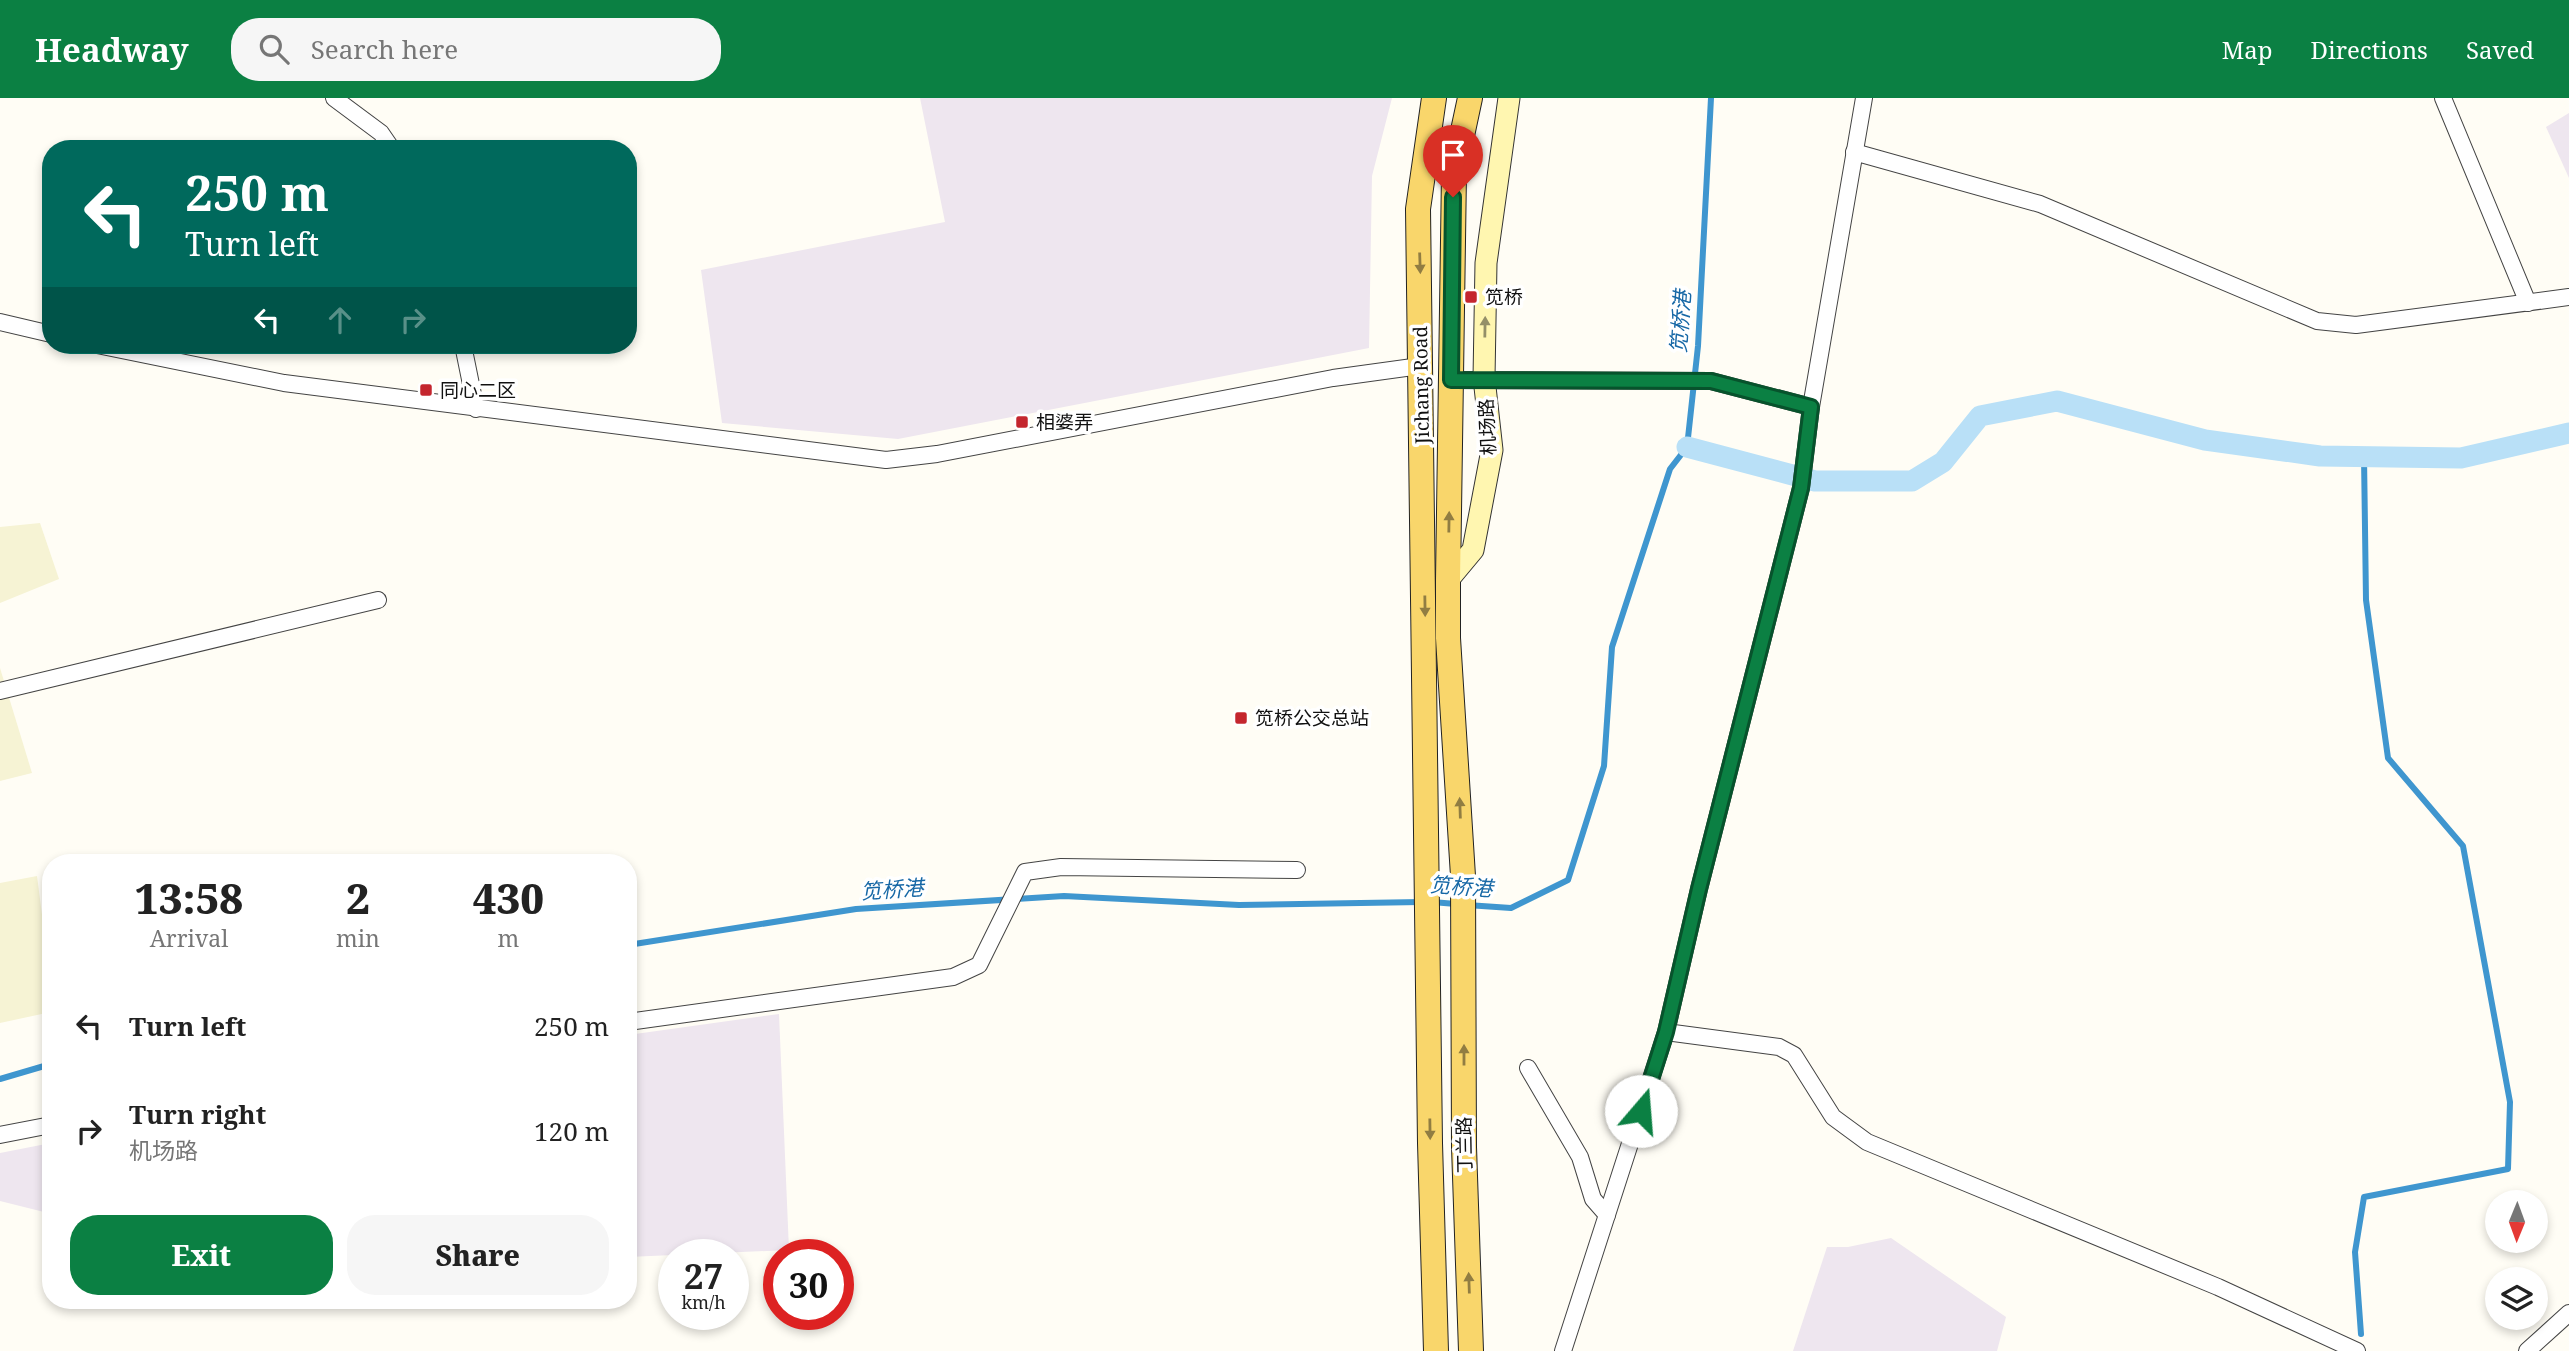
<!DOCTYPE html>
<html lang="en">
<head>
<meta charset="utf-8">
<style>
	:root { --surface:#fff; --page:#f6f6f6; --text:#222; --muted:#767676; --accent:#0b8043 }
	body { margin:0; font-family:"Noto Serif","Noto Sans SC",serif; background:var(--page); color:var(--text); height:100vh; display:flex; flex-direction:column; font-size:26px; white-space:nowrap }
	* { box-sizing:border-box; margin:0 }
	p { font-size:23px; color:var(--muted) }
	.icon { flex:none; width:38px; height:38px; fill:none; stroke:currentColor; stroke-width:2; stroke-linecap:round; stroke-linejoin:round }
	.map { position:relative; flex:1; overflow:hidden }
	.details { position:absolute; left:42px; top:756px; width:595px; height:455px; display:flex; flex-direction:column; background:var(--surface); border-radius:28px; box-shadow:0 4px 10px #0003 }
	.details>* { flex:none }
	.top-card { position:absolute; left:42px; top:42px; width:595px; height:214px; border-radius:28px; box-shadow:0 4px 10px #0003; background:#00695c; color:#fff; overflow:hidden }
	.needle { width:46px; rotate:181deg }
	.tools { position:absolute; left:2485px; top:1092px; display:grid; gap:14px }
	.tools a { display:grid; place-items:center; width:63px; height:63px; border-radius:50%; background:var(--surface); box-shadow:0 4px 10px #0003; font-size:35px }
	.speed { position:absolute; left:658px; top:1141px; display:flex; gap:14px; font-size:35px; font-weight:700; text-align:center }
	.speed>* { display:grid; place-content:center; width:91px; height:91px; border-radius:50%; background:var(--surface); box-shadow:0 4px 10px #0003; line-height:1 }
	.speed small { font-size:18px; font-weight:400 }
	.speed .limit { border:10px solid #d22; background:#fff; color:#111 }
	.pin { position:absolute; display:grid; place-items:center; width:60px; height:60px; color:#fff; margin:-72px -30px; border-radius:50% 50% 50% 0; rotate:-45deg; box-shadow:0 0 7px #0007 }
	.pin .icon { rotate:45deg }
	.me { position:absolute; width:77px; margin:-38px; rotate:18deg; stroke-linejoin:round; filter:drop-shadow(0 0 5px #0008) }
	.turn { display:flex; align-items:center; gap:24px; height:147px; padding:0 28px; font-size:32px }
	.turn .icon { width:91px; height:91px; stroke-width:2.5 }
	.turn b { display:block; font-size:49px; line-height:60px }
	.lanes { display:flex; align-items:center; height:66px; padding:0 28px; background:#0003; justify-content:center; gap:35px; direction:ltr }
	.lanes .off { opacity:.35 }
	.eta { display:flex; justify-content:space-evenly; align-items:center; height:119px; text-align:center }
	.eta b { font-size:42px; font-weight:800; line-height:49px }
	.action { display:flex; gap:14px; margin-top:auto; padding:14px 28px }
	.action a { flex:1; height:80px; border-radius:28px; background:var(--accent); color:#fff; font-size:28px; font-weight:800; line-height:80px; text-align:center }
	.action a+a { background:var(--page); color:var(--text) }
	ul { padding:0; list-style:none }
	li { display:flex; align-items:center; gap:21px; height:105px; padding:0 28px }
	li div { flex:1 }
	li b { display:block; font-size:26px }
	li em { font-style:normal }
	header { display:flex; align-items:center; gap:42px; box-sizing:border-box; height:98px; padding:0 35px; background:var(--accent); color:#fff }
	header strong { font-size:33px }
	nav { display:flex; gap:38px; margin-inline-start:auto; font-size:24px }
	.search { width:490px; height:63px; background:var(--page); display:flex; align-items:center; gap:18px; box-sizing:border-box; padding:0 24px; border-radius:28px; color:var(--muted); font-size:26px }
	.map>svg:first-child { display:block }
	.industrial { fill:#eee6ef }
	.farmland { fill:#f6f3d4 }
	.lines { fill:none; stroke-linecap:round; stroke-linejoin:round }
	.stream { stroke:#3f96cf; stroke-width:6 }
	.canal { stroke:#b9e0f7; stroke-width:21 }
	.street-casing { stroke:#444; stroke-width:18 }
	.secondary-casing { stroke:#333; stroke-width:23 }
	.primary-casing { stroke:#222; stroke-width:26 }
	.street { stroke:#fff; stroke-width:16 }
	.secondary { stroke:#fff6b0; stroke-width:21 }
	.primary { stroke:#f9d66b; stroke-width:24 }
	.oneway { fill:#917d42 }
	.oneway2 { fill:#948f68 }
	.route-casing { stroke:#07532c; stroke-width:18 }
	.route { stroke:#0b8043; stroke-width:12 }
	.poi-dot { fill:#c4262e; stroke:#fff; stroke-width:2.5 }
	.labels { text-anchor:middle; stroke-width:7; stroke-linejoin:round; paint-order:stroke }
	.poi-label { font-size:19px; fill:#111; stroke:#fff; text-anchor:start }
	.street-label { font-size:19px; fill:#111; stroke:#fff }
	.water-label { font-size:21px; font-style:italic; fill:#1768a6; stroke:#fff }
</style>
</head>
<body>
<header>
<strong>Headway</strong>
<div class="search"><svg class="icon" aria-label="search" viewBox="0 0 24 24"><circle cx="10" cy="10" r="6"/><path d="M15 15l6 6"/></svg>Search here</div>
<nav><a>Map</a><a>Directions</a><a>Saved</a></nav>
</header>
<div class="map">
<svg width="2569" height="1253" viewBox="0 0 2569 1253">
	<rect width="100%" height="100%" fill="#fffdf5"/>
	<g class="industrial">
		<path d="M920,0H1392L1372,78L1369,250L898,341L722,325L701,172L945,124Z"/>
		<path d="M2569,15V80L2546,29Z"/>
		<path d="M779,916L789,1152L628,1159V937Z"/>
		<path d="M51,1045V1167L44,1114L0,1103V1055Z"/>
		<path d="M1891,1140L2006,1219L1997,1253H1793L1827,1149H1848Z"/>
	</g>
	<g class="farmland">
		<path d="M40,425L59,481L0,505V429Z"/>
		<path d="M0,570L32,675L0,683Z"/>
		<path d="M37,778L47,855H51V914L0,925V785Z"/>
	</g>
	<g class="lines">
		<g class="stream">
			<path d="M1432,804L1456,806"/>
			<path d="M1467,807L1511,810L1568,782L1604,668L1612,549L1670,371L1687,349L1698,248L1711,0"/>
			<path d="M628,847L856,811L1064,798L1239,807L1421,804"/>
			<path d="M0,981L51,966"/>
			<path d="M2361,1236L2355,1154L2364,1099L2508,1071L2510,1004L2463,748L2388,660L2366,502L2364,358"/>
		</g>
		<path class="canal" d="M1687,349L1815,383H1912L1943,364L1980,318L2057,303L2205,342L2320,358L2461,360L2569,335"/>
		<defs>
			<g id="street">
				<path d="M334,0L381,35L392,51"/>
				<path d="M2443,0L2528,205"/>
				<path d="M1854,54L2040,106L2317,223L2356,227L2569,199"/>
				<path d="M0,224L51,236"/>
				<path d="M97,247L284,285L886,362L937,356L1333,280L1420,268"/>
				<path d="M463,247L476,311"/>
				<path d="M1451,282L1711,283L1811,309"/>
				<path d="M0,593L378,502"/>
				<path d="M628,924L953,879L979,867L1025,774L1061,769L1297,772"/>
				<path d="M1666,934L1779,949L1794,957L1833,1019L1867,1044L2218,1189L2357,1253"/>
				<path d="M1528,970L1580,1059L1593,1101L1607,1117"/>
				<path d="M0,1037L51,1027"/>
				<path d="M1563,1253L1666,934L1699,791L1801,390L1811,309L1864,0"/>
				<path d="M2527,1253L2569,1215"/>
			</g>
			<path id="secondary" d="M1448,482L1473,452L1492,352L1484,280L1486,165L1509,0"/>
			<g id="primary">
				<path d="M1434,0L1418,111L1430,1045L1436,1253"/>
				<path d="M1470,0L1454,75L1448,482V540L1463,778L1464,1049L1471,1253"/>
			</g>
		</defs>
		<use href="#street" class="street-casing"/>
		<use href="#secondary" class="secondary-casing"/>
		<use href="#primary" class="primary-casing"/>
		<use href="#street" class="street"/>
		<use href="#secondary" class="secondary"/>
		<use href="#primary" class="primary"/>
	</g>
	<defs><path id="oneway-solid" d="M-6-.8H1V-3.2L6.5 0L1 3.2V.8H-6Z" transform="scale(1.75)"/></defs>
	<g class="oneway">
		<use href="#oneway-solid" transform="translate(1420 165) rotate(88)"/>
		<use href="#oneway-solid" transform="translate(1449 424) rotate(-89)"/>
		<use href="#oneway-solid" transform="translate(1425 508) rotate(89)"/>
		<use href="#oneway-solid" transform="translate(1460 710) rotate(-92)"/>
		<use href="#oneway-solid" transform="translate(1464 957) rotate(-90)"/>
		<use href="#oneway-solid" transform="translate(1430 1031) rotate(89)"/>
		<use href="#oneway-solid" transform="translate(1469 1185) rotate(-92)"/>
	</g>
	<use class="oneway2" href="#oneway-solid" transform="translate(1485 229) rotate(-89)"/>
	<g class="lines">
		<defs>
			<path id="route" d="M1453,99L1451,282L1711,283L1811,309L1801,390L1699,791L1666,934L1641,1013"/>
		</defs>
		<use href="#route" class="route-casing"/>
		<use href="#route" class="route"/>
	</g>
	<g class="poi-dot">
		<rect x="1464" y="192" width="14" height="14" rx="3.5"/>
		<rect x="419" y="285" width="14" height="14" rx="3.5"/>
		<rect x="1015" y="317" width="14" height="14" rx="3.5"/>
		<rect x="1234" y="613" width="14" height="14" rx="3.5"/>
	</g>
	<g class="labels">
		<g class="poi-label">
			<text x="1485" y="206">笕桥</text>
			<text x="440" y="299">同心二区</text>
			<text x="1036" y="331">相婆弄</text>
			<text x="1255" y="627">笕桥公交总站</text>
		</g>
		<g class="street-label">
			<text transform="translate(1421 287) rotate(-91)" y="7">Jichang Road</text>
			<text transform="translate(1487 329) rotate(-93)" y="7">机场路</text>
			<text transform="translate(1464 1047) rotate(-91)" y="7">丁兰路</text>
		</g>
		<g class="water-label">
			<text transform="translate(1681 224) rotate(-86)" y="7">笕桥港</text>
			<text transform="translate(1461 789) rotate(4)" y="7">笕桥港</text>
			<text transform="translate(892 792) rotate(-4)" y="7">笕桥港</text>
		</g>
	</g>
</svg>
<div class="tools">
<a><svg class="needle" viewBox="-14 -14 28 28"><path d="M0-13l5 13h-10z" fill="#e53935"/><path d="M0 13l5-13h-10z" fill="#767676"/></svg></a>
<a><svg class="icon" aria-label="layers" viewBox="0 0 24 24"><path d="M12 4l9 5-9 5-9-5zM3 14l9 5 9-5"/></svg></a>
</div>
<div class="speed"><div>27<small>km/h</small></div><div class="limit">30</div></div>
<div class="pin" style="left:1453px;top:99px;background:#d93025"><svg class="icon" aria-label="arrive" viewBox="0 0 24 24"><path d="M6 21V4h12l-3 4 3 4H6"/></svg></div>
<svg class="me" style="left:1641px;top:1013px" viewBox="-20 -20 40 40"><circle r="19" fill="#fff"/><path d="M0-13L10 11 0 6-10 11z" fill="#0b8043"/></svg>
<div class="top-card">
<div class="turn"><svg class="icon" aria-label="left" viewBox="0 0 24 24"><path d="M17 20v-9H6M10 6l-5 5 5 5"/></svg><div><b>250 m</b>Turn left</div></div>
<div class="lanes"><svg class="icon" aria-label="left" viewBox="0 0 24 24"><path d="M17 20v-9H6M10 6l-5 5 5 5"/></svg><svg class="icon off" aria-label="ahead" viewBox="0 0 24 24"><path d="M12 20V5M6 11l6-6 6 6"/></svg><svg class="icon off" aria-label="right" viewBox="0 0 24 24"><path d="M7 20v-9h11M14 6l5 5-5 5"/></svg></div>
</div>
<section class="details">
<div class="eta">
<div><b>13:58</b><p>Arrival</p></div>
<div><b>2</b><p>min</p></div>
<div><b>430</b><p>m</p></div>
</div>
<ul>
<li><svg class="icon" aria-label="left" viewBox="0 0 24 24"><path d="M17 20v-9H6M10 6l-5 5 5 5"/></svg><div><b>Turn left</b></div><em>250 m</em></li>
<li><svg class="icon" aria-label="right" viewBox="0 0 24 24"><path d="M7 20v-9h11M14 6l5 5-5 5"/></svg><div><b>Turn right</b><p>机场路</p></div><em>120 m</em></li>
</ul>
<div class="action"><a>Exit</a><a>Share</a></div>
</section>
</div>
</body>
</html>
